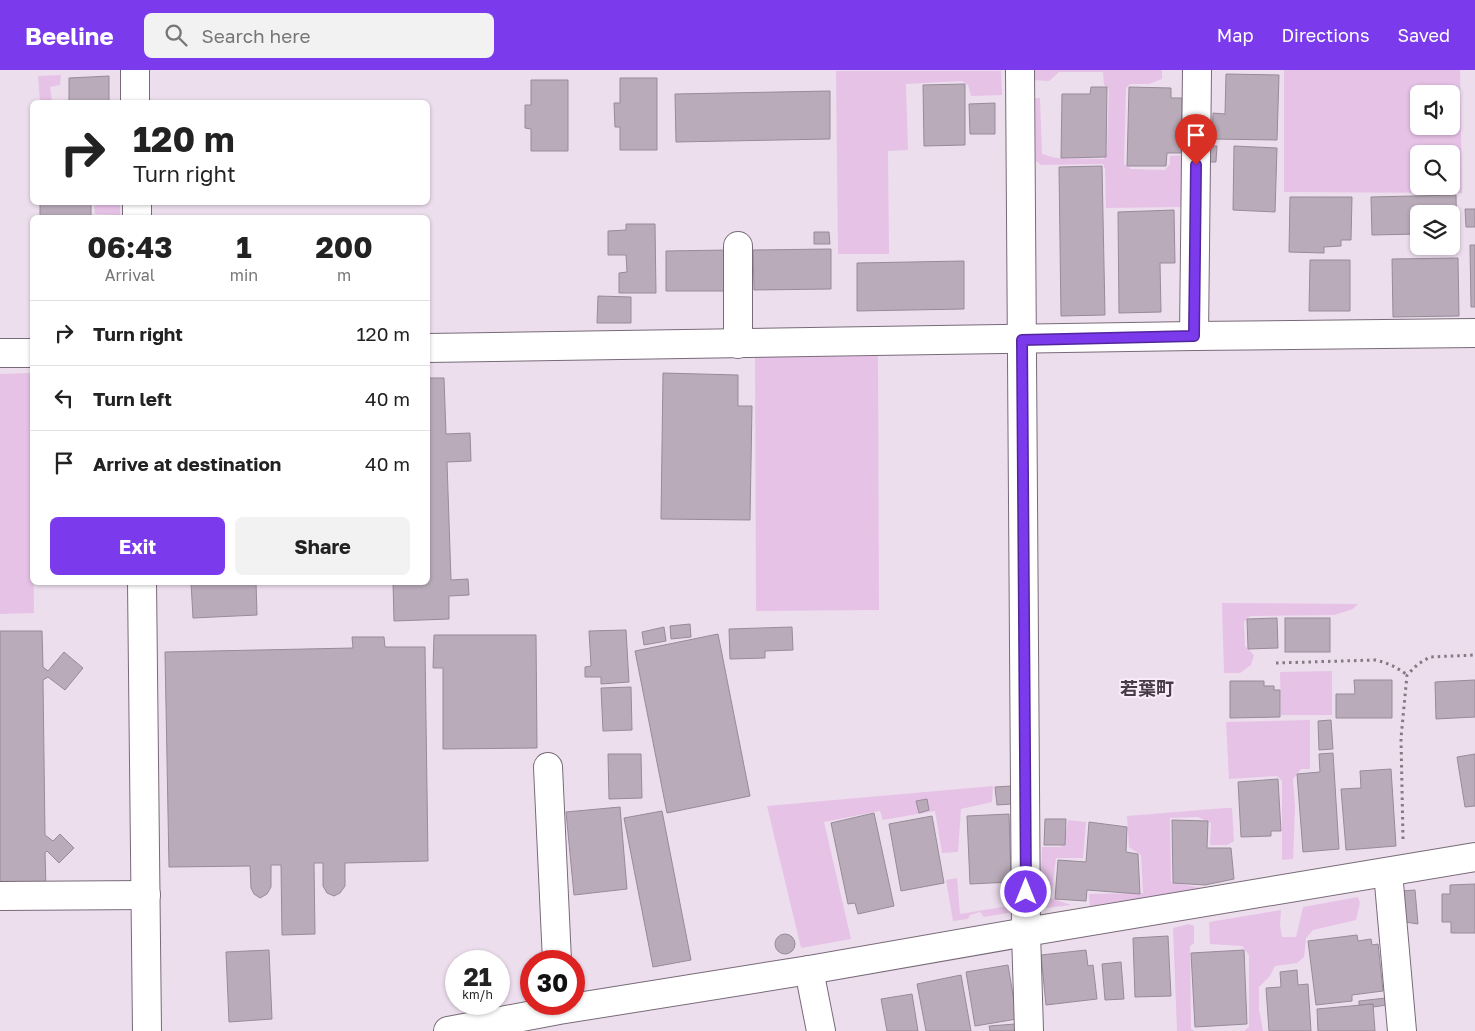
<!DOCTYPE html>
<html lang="en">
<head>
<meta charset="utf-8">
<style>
	:root { --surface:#fff; --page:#f2f2f2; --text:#222; --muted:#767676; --line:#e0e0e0; --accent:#7c3aed }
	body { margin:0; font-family:"Golos Text","Noto Sans JP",sans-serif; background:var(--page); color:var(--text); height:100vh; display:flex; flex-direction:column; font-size:19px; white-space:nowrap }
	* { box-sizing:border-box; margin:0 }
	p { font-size:16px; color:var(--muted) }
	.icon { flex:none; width:28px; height:28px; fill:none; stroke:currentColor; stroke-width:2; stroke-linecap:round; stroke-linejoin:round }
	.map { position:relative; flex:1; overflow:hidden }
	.drawer { position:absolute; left:30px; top:145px; width:400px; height:370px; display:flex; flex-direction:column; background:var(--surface); border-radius:8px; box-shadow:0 1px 4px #0004 }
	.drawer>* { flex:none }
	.hud { position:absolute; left:30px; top:30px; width:400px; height:105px; border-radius:8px; box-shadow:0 1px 4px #0004; background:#fff; color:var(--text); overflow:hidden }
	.controls { position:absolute; left:1410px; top:15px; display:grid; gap:10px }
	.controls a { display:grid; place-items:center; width:50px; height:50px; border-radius:8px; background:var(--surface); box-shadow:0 1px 4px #0004; font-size:25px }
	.speed { position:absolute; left:445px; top:880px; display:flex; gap:10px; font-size:25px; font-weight:700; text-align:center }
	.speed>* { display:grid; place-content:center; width:65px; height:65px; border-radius:50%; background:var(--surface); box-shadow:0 1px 4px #0004; line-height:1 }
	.speed small { font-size:12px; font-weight:400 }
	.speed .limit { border:8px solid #d22; background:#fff; color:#111 }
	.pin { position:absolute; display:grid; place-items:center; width:42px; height:42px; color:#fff; margin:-51px -21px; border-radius:50% 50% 50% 0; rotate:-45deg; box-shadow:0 0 5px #0007 }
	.pin .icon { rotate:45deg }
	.me { position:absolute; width:55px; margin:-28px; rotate:0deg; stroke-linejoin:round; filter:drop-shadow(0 0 4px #0008) }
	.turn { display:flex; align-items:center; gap:18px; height:105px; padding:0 20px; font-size:22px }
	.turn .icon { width:65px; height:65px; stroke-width:2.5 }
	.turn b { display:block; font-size:35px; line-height:42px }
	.eta { display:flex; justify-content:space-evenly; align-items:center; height:85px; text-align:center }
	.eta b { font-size:30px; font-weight:700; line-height:35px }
	.cta { display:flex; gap:10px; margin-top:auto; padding:10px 20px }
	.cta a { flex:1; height:58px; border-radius:8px; background:var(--accent); color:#fff; font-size:20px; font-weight:700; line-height:58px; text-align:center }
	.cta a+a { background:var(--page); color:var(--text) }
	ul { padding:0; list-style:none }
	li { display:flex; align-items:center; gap:15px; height:65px; padding:0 20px; border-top:1px solid var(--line) }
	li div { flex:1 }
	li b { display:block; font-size:19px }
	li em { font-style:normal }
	header { display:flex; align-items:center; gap:30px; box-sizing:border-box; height:70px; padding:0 25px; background:var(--accent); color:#fff }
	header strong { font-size:24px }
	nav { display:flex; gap:28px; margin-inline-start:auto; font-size:18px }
	.search { width:350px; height:45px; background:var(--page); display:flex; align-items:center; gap:12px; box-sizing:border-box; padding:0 18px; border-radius:8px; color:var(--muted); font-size:19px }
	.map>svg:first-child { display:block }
	.green { fill:#e6c2e7; fill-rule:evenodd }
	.building { fill:#b9abb9; stroke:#988b99 }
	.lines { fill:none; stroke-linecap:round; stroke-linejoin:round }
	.minor-casing { stroke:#786b78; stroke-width:30 }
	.path { stroke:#827982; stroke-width:3; stroke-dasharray:2.5 4; stroke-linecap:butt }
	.minor { stroke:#fff; stroke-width:28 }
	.route-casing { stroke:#51269a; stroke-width:12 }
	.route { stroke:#7c3aed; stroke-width:9 }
	.labels { text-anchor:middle; stroke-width:4; stroke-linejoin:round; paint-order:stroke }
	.neighbourhood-label { font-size:18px; font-weight:bold; fill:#473b47; stroke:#faebfa }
</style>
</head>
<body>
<header>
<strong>Beeline</strong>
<div class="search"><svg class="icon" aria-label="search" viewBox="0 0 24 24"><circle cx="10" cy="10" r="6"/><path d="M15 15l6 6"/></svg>Search here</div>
<nav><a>Map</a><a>Directions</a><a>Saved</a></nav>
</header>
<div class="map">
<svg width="1475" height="961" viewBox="0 0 1475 961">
	<rect width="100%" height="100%" fill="#eddeed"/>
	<g class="green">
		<path d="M1034,0H1162V9L1149,14H1130L1126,18L1124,94L1131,99L1165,100L1170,94V86L1184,85L1182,137L1106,138L1105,99L1103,94L1041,95L1036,91L1035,28H1040L1042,84L1056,88L1104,89L1107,82L1109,19L1104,15L1103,2H1059L1049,11L1034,10Z"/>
		<path d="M1284,0H1460L1462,123L1284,122ZM1419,24H1451V56H1419ZM1419,84H1451V116H1419Z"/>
		<path d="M836,1H1001L1002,25L971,26L968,15L962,11L906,14L908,80L888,81L889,184H838Z"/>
		<path d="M61,5L60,15L50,17L52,32H40L38,6Z"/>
		<path d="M94,133H120V145L95,144Z"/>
		<path d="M878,286L879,540L756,541L755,287Z"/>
		<path d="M31,303L34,543L0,544V304Z"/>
		<path d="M1222,533H1223L1358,534L1353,539L1334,545L1250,546L1244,552L1245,576L1254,585L1251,595L1240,603H1224Z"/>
		<path d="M1332,601V645H1281L1280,602Z"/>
		<path d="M1310,650V699H1301L1293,709L1295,737L1293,789L1282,790V711L1277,706L1229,709L1226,652Z"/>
		<path d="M993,716L992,732L961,739L958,782L942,783L935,741L883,750L880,741L824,752L851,869L801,878L767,736Z"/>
		<path d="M1225,738H1232L1234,771L1227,775H1210L1211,753L1198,747L1170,748L1171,812L1202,818L1090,836L1089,824L1143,823L1141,785L1129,777L1127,746Z"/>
		<path d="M1068,750L1086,752L1083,788H1056L1051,828L1071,835L1046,838L1040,830L1042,777H1061L1065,770Z"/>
		<path d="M957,808L960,844L1008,836L1006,818L1014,817V842L984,847L980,842L970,845L968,849L953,851L946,810Z"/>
		<path d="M1358,827L1360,833L1356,850L1313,860L1306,868L1304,887L1297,893L1275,896L1270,906L1259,917V939L1263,961H1244L1249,957V885L1242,876L1210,874L1209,852L1281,840L1280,855L1282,867H1296L1303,837Z"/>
		<path d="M1189,854L1194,856V873L1190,876L1191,959L1194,961H1177L1173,858Z"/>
	</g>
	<g class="building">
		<path d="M1226,4L1279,5L1277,70L1212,69L1213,43L1225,44Z"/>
		<path d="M109,6V32H69V8Z"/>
		<path d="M620,8H657V80H620V57H615L614,33H620Z"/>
		<path d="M531,10H568V81H531V59L525,58V35H531Z"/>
		<path d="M965,14V75L924,76L923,15Z"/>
		<path d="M1091,17H1107L1106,87L1061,88L1062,24H1090Z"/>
		<path d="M1129,17L1171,18V28H1182L1181,83H1167L1166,96H1127Z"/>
		<path d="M830,21V69L676,72L675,24Z"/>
		<path d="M995,33V64H970L969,34Z"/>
		<path d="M1207,76H1217L1216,92H1207Z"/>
		<path d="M1234,76L1277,78L1275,142L1233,140Z"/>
		<path d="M1102,96L1105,245L1061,246L1059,97Z"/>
		<path d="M1456,125L1457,183L1424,184V176H1451V144H1419V164L1372,165L1371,127Z"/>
		<path d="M1290,127H1352L1351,170H1341V176L1324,177V183L1289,182Z"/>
		<rect x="40" y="132" width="51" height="16"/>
		<path d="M1465,139H1475V157H1466Z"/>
		<path d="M1174,140L1175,193H1160L1161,242L1119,243L1118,142Z"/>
		<path d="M626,154H655L656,223H619V203L627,202L626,185H608V161L626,160Z"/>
		<path d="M814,162H829L830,174H814Z"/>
		<path d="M1470,175H1475V237H1471Z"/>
		<path d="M831,179V219L754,220L753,180Z"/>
		<path d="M728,180V221H666V181Z"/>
		<path d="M1458,188L1459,246L1393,247L1392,189Z"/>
		<path d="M1310,190H1350V241H1309Z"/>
		<path d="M964,191V239L857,241V193Z"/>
		<path d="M598,226L631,227V253H597Z"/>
		<path d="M663,303L738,305V336H752L750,450L661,449Z"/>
		<path d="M428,308H444L446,364L470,363L471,391L447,392L451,510L468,509L469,525L449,526V549L394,551L393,512H428Z"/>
		<path d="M191,512H256L257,545L193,548Z"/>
		<path d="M1277,548L1278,578L1248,579L1247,549Z"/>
		<rect x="1285" y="548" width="45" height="34"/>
		<path d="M690,554L691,567L671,569L670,556Z"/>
		<path d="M664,557L666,571L644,575L642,562Z"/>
		<path d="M792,557L793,580L765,581V588L730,589L729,559Z"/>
		<path d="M626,560L629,612L601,614V607H585V597L591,596L589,561Z"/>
		<path d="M0,561H42L43,597L48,601L64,582L83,598L65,620L48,607L43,610L45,765L53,771L60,764L74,778L59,793L47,781L45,783L46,818H0Z"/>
		<path d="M718,564L750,726L667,743L635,581Z"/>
		<path d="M434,565H536L537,678L443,679V598H433Z"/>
		<path d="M352,567H384L385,577H425L428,791L345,793V816L340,823L334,826L327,823L323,816V793H314L315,864L282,865L281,795H271V817L267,824L260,828L254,824L251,818L250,796L169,797L165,582L353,578Z"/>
		<path d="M1354,610H1392V648H1336V624H1355Z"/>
		<path d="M1475,610V647L1436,649L1435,612Z"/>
		<path d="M1230,611H1264V616H1274V620H1280V647L1230,648Z"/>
		<path d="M631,617L632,660L603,661L601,618Z"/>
		<path d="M1331,650L1333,679L1319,680L1318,651Z"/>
		<path d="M1333,683L1339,779L1303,782L1297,704L1320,702L1319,684Z"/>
		<path d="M608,684H641L642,728L609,729Z"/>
		<path d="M1475,684V736L1465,737L1457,687Z"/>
		<path d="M1391,699L1396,776L1346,780L1341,719L1361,718L1360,701Z"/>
		<path d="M1278,709L1281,761H1271V766L1241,767L1238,712Z"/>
		<path d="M1011,716L1012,734L997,735L995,717Z"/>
		<path d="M927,729L929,740L919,743L916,731Z"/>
		<path d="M620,737L627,819L574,825L566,742Z"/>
		<path d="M662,741L691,890L653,897L624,748Z"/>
		<path d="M874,743L894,836L858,844L855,833L848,834L831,753Z"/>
		<path d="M1009,744L1011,812L970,814L967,746Z"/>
		<path d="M932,746L944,813L901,821L889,754Z"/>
		<path d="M1045,749H1066L1065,775H1044Z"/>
		<path d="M1172,750L1208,751L1207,778H1231L1234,809L1205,815L1173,813Z"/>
		<path d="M1089,752L1127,757L1126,782L1138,784L1140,824L1087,820L1086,831L1055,829L1058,790L1086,792Z"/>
		<path d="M1475,814V863H1451V852H1442V824H1450V815Z"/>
		<path d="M1415,820L1418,854L1405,852L1402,821Z"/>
		<circle cx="785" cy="874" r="10"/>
		<path d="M1357,865L1358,871L1371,869L1372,875L1378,874L1383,921L1352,925V931L1316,935L1308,871Z"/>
		<path d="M1168,866L1171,926L1135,927L1133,868Z"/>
		<path d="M269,880L272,949L229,952L226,882Z"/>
		<path d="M1086,880L1088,896L1093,895L1097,929L1046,935L1041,885Z"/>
		<path d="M1244,880L1247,954L1195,957L1191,883Z"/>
		<path d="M1121,892L1124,929L1105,930L1102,894Z"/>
		<path d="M1008,895L1017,949L975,956L966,902Z"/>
		<path d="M1297,900L1298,915L1308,914L1311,961H1269L1266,918L1281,917L1280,902Z"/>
		<path d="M961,905L971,961H926L917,914Z"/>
		<path d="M912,924L918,961H887L881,929Z"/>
		<path d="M1386,928L1387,935L1373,937V934L1359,935V931Z"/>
		<path d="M1373,934L1375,961H1318L1317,939Z"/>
		<path d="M1015,954L1016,961H990L989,956Z"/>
	</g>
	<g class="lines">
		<defs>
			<g id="minor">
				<path d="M135,0V32"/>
				<path d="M1020,0L1026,862L1029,961"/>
				<path d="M137,132V148"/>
				<path d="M1194,266L1197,0"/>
				<path d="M738,274V176"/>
				<path d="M428,278L1194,266L1475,263"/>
				<path d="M0,283H32"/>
				<path d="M142,512L147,961"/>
				<path d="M548,697L557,891"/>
				<path d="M1388,802L1402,961"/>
				<path d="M0,826L146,825"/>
				<path d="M809,900L821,961"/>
				<path d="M448,961L559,940L809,900L1026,862L1475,787"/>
			</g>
		</defs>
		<use href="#minor" class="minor-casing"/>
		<g class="path">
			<path d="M1276,593L1375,590C1388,593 1397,597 1407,605"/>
			<path d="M1403,769L1401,668L1407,605L1418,594L1430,587L1475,585"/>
		</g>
		<use href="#minor" class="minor"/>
	</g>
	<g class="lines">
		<defs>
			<path id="route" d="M1026,822L1022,270L1194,266L1196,95"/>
		</defs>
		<use href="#route" class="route-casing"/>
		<use href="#route" class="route"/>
	</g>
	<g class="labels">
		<g class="neighbourhood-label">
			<text x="1147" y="625">若葉町</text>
		</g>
	</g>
</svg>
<div class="controls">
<a><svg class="icon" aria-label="sound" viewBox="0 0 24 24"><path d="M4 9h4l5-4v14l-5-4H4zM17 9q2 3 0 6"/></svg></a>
<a><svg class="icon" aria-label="search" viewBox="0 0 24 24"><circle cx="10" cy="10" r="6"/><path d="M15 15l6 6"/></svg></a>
<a><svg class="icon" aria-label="layers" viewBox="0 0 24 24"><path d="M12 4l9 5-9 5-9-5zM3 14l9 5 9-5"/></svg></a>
</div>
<div class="speed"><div>21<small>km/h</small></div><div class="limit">30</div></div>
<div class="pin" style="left:1196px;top:95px;background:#d93025"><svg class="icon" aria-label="arrive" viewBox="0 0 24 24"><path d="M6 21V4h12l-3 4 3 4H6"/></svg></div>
<svg class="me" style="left:1026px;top:822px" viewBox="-20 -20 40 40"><circle r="17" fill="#7c3aed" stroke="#fff" stroke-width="3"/><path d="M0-11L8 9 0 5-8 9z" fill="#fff"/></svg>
<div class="hud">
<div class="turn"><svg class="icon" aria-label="right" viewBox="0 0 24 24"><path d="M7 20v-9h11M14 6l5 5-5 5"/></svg><div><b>120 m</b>Turn right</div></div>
</div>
<section class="drawer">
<div class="eta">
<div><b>06:43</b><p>Arrival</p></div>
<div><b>1</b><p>min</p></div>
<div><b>200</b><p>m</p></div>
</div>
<ul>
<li><svg class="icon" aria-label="right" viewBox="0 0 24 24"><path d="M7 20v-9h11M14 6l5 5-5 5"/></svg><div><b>Turn right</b></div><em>120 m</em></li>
<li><svg class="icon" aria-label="left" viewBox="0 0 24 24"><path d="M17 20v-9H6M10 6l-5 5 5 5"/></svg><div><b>Turn left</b></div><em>40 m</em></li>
<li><svg class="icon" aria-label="arrive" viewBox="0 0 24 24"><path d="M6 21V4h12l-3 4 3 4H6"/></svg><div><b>Arrive at destination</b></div><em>40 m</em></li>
</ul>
<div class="cta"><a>Exit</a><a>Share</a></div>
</section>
</div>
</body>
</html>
